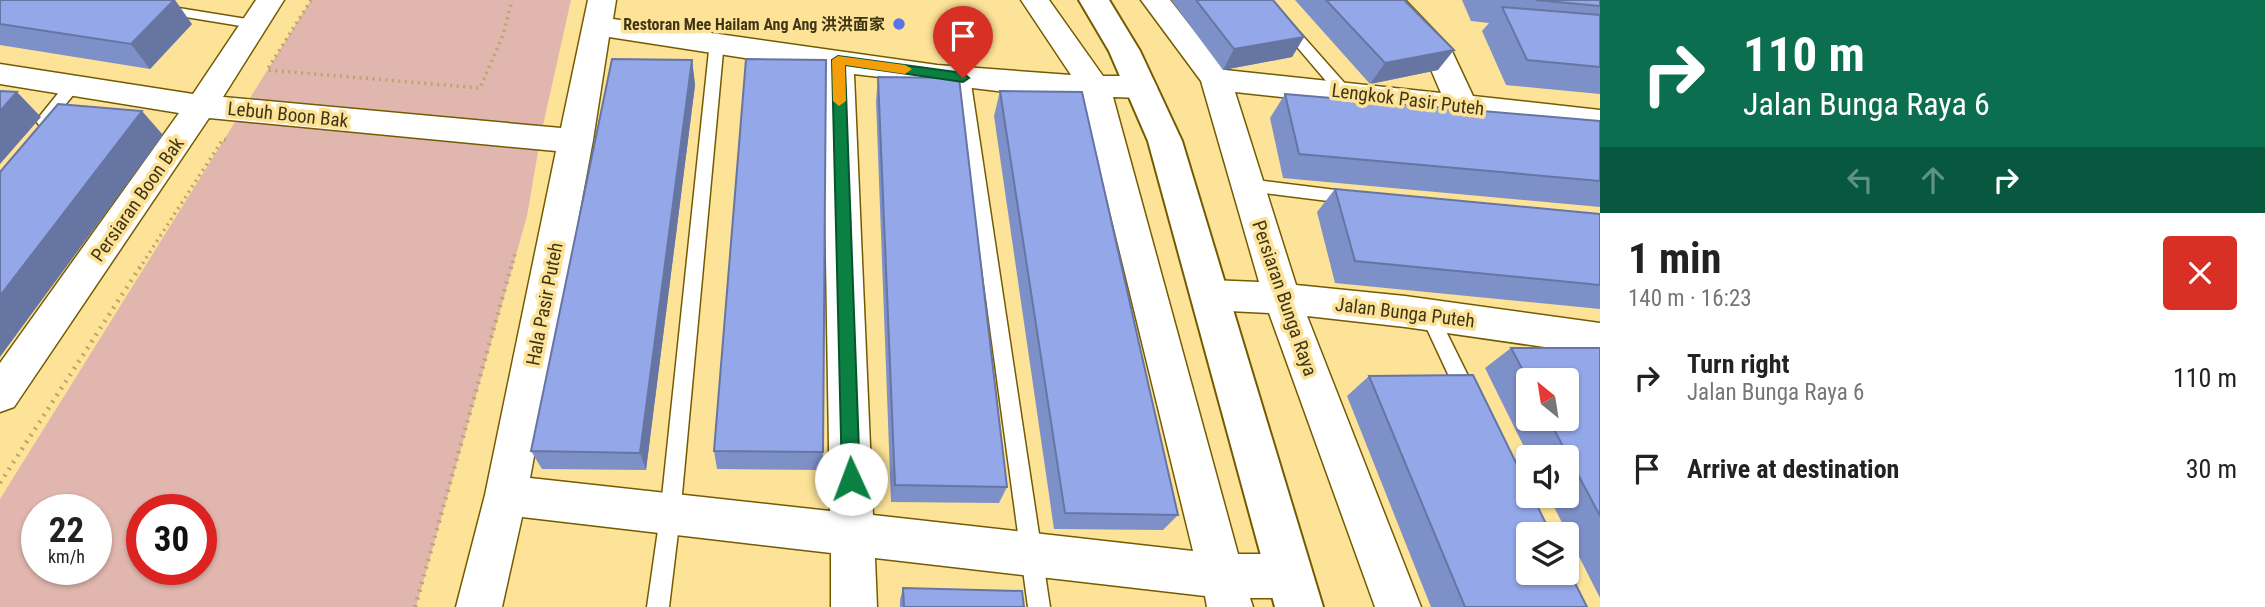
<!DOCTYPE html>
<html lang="en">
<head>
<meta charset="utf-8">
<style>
	:root { --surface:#fff; --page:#f6f6f6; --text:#222; --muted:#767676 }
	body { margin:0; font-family:"Roboto Condensed","Noto Sans SC",sans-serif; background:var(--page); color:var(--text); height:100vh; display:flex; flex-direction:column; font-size:26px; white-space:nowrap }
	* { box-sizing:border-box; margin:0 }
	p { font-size:23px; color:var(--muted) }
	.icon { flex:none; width:38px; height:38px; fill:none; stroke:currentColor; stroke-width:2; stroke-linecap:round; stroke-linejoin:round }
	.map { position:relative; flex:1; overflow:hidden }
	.panel { display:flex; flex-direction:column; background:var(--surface); width:665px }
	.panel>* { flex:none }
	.banner { background:#0b6e4f; color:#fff; overflow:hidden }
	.needle { width:46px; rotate:330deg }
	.tools { position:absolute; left:1516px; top:368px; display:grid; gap:14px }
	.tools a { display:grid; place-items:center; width:63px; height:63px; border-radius:7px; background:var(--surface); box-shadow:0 2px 5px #0004; font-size:35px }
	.speed { position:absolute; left:21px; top:494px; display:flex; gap:14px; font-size:35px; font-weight:700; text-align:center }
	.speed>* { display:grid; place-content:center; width:91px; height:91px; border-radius:50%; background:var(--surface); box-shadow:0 2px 5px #0004; line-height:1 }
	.speed small { font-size:18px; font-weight:400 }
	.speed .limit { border:10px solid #d22; background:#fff; color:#111 }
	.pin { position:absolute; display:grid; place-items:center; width:60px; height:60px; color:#fff; margin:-72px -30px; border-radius:50% 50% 50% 0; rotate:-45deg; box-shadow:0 0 7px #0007 }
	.pin .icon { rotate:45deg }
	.me { position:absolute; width:77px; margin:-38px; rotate:358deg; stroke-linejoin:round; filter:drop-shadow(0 0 5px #0008) }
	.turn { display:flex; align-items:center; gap:24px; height:147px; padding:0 28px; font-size:32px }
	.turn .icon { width:91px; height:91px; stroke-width:2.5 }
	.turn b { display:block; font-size:49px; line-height:60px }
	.lanes { display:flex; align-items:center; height:66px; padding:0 28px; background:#0003; justify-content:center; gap:35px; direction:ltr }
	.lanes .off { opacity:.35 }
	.round { display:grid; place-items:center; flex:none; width:74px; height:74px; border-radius:7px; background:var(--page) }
	.overview { display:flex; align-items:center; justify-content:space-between; height:119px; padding:0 28px }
	h1 { font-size:42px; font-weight:700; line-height:52px }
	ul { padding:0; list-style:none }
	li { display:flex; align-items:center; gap:21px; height:91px; padding:0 28px }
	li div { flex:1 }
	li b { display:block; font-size:26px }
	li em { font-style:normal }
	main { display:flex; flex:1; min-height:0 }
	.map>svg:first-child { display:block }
	.green { fill:#e0b6ae; fill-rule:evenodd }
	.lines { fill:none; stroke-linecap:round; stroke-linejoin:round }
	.lane-casing { stroke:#735b01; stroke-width:3 }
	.street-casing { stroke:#735b01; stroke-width:3 }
	.secondary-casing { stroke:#735b01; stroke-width:4 }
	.path-far1 { stroke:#baa66a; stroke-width:3.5; stroke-dasharray:2 4.5; stroke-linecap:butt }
	.path { stroke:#baa66a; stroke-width:4.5; stroke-dasharray:2 6; stroke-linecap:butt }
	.lane { fill:#fff; fill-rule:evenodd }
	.street { fill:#fff; fill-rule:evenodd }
	.secondary { fill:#fff; fill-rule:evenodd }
	.wall { fill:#7e90c8; fill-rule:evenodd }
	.shaded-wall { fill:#6775a3 }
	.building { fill:#93a7e9; stroke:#6775a3; stroke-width:2 }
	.route { fill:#0b8043; stroke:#07532c; stroke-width:2 }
	.slow { fill:#f59e0b }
	.poi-dot { fill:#5a73e9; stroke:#fde397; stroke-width:2.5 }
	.labels { text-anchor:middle; stroke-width:7; stroke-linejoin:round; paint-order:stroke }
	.far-poi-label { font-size:16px; font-weight:bold; fill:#403617; stroke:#fde397; text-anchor:end }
	.street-label { font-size:19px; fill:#403617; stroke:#fde397 }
</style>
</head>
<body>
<main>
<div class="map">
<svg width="1600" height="607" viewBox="0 0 1600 607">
	<rect width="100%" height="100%" fill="#fde397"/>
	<path class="green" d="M311,0H571L541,134L527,216L416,607H0V499ZM37,509H96V569H37ZM142,509H201V569H142Z"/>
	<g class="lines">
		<defs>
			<g id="lane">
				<path d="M1257,0H1271L1348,87L1350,91L1348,95H1338Z"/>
				<path d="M160,5L253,20L260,24L253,28L155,12L153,9Z"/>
				<path d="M717,36L724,41L680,516L669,607H647L660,516L710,41Z"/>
				<path d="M963,72L970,77L1050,607H1028L956,77Z"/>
				<path d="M73,80L78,81L80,85L78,89L49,125H39L36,121L39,117L68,81Z"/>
				<path d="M1248,179L1352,192L1360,198L1352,204L1248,191L1240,185Z"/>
				<path d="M1429,307L1435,309L1475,390L1477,396L1475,402L1468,404L1461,402L1420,314L1423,309Z"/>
			</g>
			<g id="street">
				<path d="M256,0H284L223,97L561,128L588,0H616L613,19L937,65L1071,75L1021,0H1049L1103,76H1142L1153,80L1157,87L1153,94L1142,98L1113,97L1238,554H1290L1306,560L1312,576L1306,592L1290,598H1250L1253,607H1207L1205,596L875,558L877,607H831V553L522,517L502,607H456L485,495L556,151L209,118L14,407L0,412V363L179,113L0,84V64L193,94ZM609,37L823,70L830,511L530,478L593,140ZM854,74L1006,92L1082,97L1193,551L873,515Z"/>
				<path d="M1141,0H1170L1225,70L1441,93L1426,58L1375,0H1405L1450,47L1473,96L1600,110V132L1235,92L1296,285L1405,296L1600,323V355L1405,327L1307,316L1421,607H1375L1269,313L1209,310L1196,306L1191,295L1196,284L1209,280L1259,282L1201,81Z"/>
			</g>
			<path id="secondary" d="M1079,0H1109L1140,51L1182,141L1323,607H1275L1148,141L1109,51Z"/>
		</defs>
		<use href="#lane" class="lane-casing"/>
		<use href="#street" class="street-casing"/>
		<use href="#secondary" class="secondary-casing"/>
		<g class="path-far1">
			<path d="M311,0L267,70L480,88L503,35L512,0"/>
			<path d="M139,269L223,139L226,140"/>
			<path d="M511,269L516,250"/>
		</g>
		<g class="path">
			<path d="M0,483L140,267"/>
			<path d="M415,607L511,267"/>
		</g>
		<use href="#lane" class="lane"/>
		<use href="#street" class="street"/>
		<use href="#secondary" class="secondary"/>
	</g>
	<g class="wall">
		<path d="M0,0L192,24L150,69L0,45Z"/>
		<path d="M1171,0H1273L1304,37L1292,57L1223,70Z"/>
		<path d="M1295,0H1404L1438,70L1370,84Z"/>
		<path d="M1462,0H1600V94L1506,85L1482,31L1489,23L1471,21Z"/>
		<path d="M692,60L695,85L646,470L542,469L531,451Z"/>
		<path d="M878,77L1007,487L999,503L891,502L876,101Z"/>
		<path d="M1000,91L1178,515L1163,530L1054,529L994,116Z"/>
		<path d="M1285,94L1600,121V207L1283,178L1270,118Z"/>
		<path d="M1335,189L1600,214V309L1335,283L1317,212Z"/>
		<path d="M1511,348H1600V598L1548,495H1566V457H1529L1485,368ZM1528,380L1566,418H1528Z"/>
		<path d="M1369,376L1587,607H1431L1347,396Z"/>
		<path d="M714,451L823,452L822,470L717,469Z"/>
		<path d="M903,588L1024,607H900V600Z"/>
	</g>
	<g class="shaded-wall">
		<path d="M174,0H175L192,24L150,69L131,44Z"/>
		<path d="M1304,37L1292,57L1223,70L1234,49Z"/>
		<path d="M1454,50L1438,70L1370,84L1385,63Z"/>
		<path d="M692,60L695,85L646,470L640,453Z"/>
		<path d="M17,92L41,117L0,164V111Z"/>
		<path d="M142,111L163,135L0,357V296Z"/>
	</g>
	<g class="building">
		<path d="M0,0H174L131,44L0,24Z"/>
		<path d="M1196,0H1273L1304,37L1234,49Z"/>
		<path d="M1326,0H1404L1454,50L1385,63Z"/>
		<path d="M1536,0H1600V6Z"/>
		<path d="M1502,7L1600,15V67L1527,60Z"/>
		<path d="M612,59L692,60L640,453L531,451Z"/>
		<path d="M746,59L826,60L823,452L714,451Z"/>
		<path d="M878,77L959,78L1007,487L895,485Z"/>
		<path d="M0,91L17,92L0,111Z"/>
		<path d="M1000,91L1082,92L1178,515L1065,513Z"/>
		<path d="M1285,94L1600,121V181L1299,154Z"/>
		<path d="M58,104L142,111L0,296V172Z"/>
		<path d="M1335,189L1600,214V285L1355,261Z"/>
		<path d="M1511,348H1600V516L1548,418H1566V380H1528Z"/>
		<path d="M1473,375L1528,487V495H1532L1551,534H1528V572H1566V565L1587,607H1465L1369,376Z"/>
		<path d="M903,588L1022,591L1024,607H904Z"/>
	</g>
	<path class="route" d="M838,56L963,73L969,78L963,82L845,65L860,479L857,485L851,488L845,485L842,479L832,60Z"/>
	<path class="slow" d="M838,56L905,65L912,69L905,74L845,65L846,101L839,106L833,101L832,60Z"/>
	<circle class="poi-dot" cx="899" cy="24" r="7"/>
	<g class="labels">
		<g class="far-poi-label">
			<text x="885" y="30">Restoran Mee Hailam Ang Ang 洪洪面家</text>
		</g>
		<g class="street-label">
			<text transform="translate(1408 99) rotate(7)" y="7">Lengkok Pasir Puteh</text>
			<text transform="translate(288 114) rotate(6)" y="7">Lebuh Boon Bak</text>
			<text transform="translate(137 199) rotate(-55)" y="7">Persiaran Boon Bak</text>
			<text transform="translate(1285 298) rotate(71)" y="7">Persiaran Bunga Raya</text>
			<text transform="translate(544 304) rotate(-79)" y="7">Hala Pasir Puteh</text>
			<text transform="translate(1405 312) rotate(7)" y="7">Jalan Bunga Puteh</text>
		</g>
	</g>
</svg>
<div class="tools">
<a><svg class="needle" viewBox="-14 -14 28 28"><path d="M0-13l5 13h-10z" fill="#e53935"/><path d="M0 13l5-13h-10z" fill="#767676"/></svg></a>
<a><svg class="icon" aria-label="sound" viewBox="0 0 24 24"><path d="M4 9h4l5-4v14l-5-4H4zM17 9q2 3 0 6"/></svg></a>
<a><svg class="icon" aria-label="layers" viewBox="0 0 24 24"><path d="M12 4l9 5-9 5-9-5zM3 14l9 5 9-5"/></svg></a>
</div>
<div class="speed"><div>22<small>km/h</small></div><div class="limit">30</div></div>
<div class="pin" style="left:963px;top:78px;background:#d93025"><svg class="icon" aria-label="arrive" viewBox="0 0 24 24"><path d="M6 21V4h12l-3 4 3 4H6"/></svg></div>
<svg class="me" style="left:851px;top:479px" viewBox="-20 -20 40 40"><circle r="19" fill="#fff"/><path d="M0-13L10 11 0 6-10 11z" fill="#0b8043"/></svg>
</div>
<section class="panel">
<div class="banner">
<div class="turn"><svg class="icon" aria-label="right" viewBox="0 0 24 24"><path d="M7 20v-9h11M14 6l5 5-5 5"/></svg><div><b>110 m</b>Jalan Bunga Raya 6</div></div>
<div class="lanes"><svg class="icon off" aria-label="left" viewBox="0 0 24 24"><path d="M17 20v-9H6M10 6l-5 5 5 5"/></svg><svg class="icon off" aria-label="ahead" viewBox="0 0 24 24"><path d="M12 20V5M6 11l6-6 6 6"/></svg><svg class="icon" aria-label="right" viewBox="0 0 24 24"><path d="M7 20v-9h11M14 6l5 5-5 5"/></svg></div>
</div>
<div class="overview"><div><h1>1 min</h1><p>140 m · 16:23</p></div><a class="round" style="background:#d93025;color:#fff"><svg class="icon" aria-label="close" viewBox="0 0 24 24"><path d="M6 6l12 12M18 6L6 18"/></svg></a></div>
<ul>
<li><svg class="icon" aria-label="right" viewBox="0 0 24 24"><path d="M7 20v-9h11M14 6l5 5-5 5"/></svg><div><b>Turn right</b><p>Jalan Bunga Raya 6</p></div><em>110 m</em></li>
<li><svg class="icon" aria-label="arrive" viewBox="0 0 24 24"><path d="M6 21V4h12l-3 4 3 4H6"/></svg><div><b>Arrive at destination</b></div><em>30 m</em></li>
</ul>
</section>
</main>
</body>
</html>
